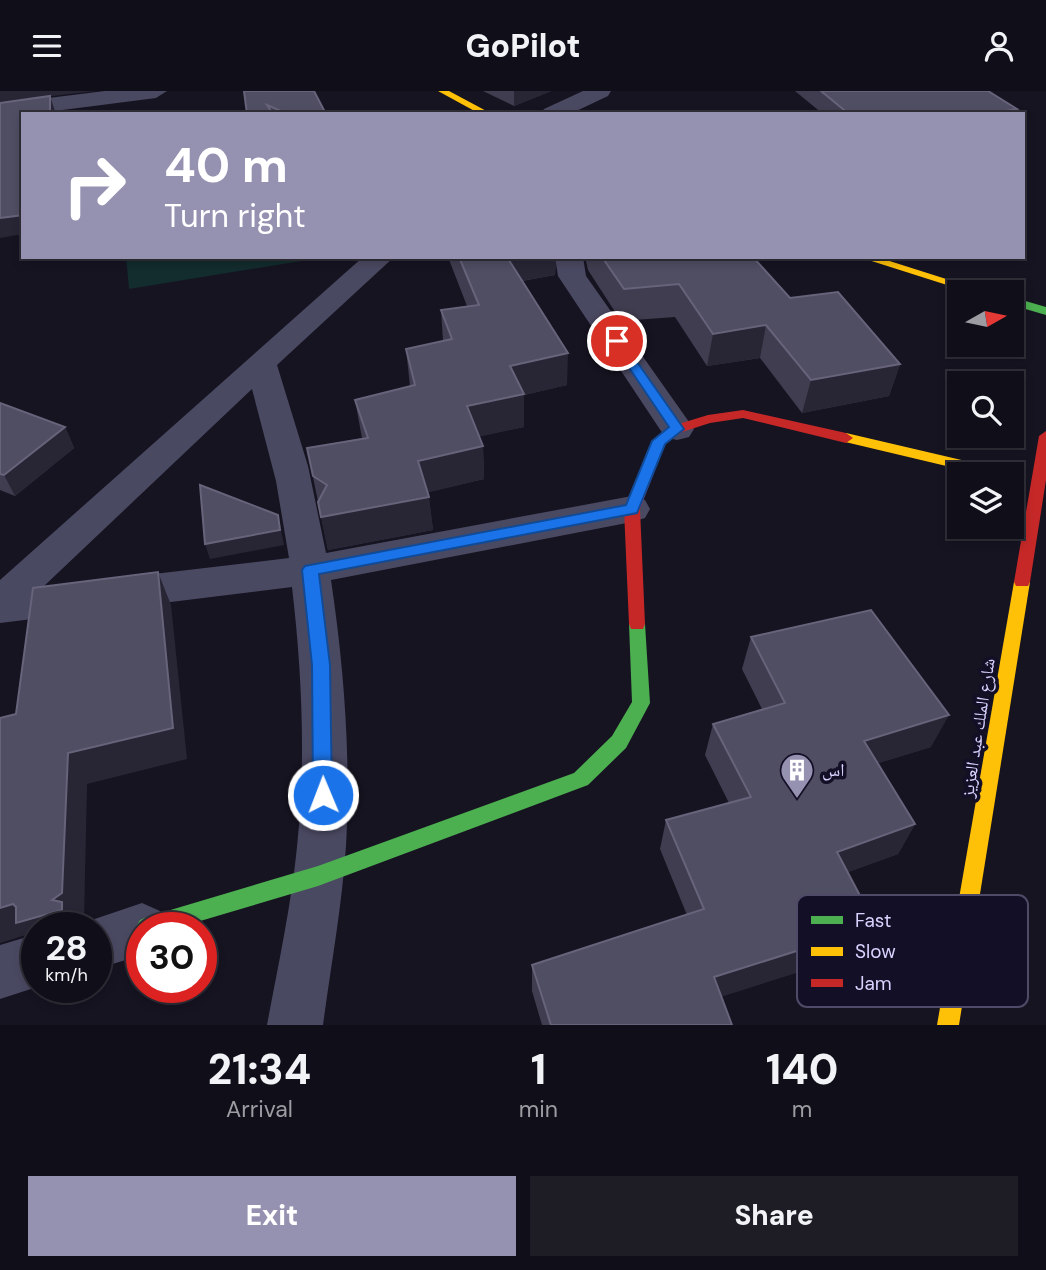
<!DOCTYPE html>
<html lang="en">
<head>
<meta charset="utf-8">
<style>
	:root { --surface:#100f19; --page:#1e1d26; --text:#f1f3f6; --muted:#9c9ca2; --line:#302f38; --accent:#9591b1 }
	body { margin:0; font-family:"DM Sans","Noto Naskh Arabic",sans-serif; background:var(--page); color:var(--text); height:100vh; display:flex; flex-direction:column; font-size:26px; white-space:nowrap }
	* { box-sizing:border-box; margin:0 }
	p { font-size:23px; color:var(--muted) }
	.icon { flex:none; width:38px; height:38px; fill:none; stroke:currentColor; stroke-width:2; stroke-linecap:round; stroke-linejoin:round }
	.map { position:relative; height:934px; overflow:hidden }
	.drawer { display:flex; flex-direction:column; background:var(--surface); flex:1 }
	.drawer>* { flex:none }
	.top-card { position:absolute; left:21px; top:21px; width:1004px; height:147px; border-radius:0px; box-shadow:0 4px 10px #0003,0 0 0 2px var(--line); background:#9591b1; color:#fff; overflow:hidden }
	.needle { width:46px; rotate:81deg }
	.fabs { position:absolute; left:947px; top:189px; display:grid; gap:14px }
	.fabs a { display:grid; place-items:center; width:77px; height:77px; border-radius:0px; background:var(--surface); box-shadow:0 4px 10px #0003,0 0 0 2px var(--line); font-size:35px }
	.speed { position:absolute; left:21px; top:821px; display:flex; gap:14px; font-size:35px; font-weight:700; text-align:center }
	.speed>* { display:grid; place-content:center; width:91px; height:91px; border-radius:50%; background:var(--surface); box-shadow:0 4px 10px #0003,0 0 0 2px var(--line); line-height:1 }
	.speed small { font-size:18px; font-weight:400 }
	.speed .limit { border:10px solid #d22; background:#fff; color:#111 }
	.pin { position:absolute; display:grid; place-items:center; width:60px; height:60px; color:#fff; margin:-30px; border:4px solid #fff; border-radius:50%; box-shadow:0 2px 7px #0007 }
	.me { position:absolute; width:77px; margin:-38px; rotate:359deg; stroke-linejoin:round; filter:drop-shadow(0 0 5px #0008) }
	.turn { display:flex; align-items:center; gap:24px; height:147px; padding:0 28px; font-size:32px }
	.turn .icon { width:91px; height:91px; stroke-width:2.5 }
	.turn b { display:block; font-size:49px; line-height:60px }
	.eta { display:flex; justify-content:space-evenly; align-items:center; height:119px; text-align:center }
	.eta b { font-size:42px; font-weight:800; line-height:49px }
	.primary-button { display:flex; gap:14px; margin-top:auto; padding:14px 28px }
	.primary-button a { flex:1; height:80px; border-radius:0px; background:var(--accent); color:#fff; font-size:28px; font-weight:800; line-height:80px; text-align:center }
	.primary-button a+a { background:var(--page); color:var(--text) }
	header { display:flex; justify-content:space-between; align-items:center; height:91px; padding:0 28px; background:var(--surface); font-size:32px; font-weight:800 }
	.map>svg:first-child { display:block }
	.green { fill:#132c2d }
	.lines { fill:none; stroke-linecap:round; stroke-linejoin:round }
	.street { fill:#4a4962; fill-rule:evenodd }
	.fast { fill:#4caf50; fill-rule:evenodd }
	.slow { fill:#ffc107; fill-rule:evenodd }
	.jam { fill:#c62828; fill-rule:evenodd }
	.wall { fill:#403d50 }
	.shaded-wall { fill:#282635 }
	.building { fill:#504e63; stroke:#66637b; stroke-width:2 }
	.route { fill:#1a73e8; stroke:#114b97; stroke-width:2 }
	.labels { text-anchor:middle; stroke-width:7; stroke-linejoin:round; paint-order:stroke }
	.street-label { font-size:18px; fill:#d9d4ff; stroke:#130f26 }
	.poi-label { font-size:18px; fill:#d9d4ff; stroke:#130f26; text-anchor:start }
	.key { fill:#130f26; stroke:#4e4a67; stroke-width:2 }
	.key-label { font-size:19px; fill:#d9d4ff }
</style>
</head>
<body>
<header><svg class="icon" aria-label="menu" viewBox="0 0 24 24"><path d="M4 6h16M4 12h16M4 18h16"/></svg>GoPilot<svg class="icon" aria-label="person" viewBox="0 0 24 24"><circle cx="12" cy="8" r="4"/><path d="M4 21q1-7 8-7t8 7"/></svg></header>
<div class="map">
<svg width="1046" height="934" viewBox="0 0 1046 934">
	<rect width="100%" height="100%" fill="#161421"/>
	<path class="green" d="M126,166H326L129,198Z"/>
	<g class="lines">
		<g class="street">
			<path d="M105,0H167L156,7L0,27V13Z"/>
			<path d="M583,0H611L608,5L570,23H541L544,18Z"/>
			<path d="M363,166H394L277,274L308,375L326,462L632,405L645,409L650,418L645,427L632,431L331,489C344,576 351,667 346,755C342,815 331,874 323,934H267C278,875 291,816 297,756C306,670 302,581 292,496L0,532V489ZM252,298L276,390L289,467L43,496Z"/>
			<path d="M555,166H583L586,185L694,338L689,346L677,349L665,346L558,185Z"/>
			<path d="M142,812L160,820L167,836H142V864L96,878V836H76L77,834Z"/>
			<path d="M37,843V896L0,908V854Z"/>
		</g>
		<g class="fast">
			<path d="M1012,206L1046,216V224L1012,214Z"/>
			<path d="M637,527L643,528L645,533L650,612L626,657L588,694L318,795L180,836H142V844L140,843L136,836L140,829L147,826L318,775L574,682L612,645L632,611L629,533L631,528Z"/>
		</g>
		<g class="slow">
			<path d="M438,0H449L492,23H480Z"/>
			<path d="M859,166H877L987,201H969Z"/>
			<path d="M846,342L1000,378L1007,383H980L841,350L839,347Z"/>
			<path d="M1022,485L1028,487L1030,491L959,934H937L1014,491L1016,487Z"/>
		</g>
		<g class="jam">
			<path d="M743,319L846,342L853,347L846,352L743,327L710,332L682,341L665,353L640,418L645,533L643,538H631L629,533L624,418L652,350L672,335L708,324Z"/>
			<path d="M1046,340V389L1030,491L1028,495H1016L1014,491L1039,345Z"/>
		</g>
	</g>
	<g class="wall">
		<path d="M244,0L326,23H247Z"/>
		<path d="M483,0H551L514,15Z"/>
		<path d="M795,0H988L1015,23H823Z"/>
		<path d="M448,166H556L555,184L522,190L567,294L524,304V336L479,345L483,355L484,388L428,401L433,439L328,459L307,357L362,347L355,309L410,295L406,258L443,250L441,219L467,215Z"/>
		<path d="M585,166H695L790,207L900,273L889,305L802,322L760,267L707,275L675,226L621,230L588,179Z"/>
		<path d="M0,312L65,336L74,357L15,405L0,399Z"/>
		<path d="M751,546L931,656L878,672L915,733L898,763L848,781L876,835L859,862L721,905L732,934H542L532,900V874L687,824L660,758L666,729L729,712L705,664L713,633L762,618L742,578Z"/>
	</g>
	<g class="shaded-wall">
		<path d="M0,0H95L0,11Z"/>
		<path d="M514,0H551L514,15Z"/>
		<path d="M50,5L56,23H50Z"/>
		<path d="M1017,18L1015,23H989Z"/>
		<path d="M23,124V143L0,147V127Z"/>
		<path d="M504,166H556L555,184L504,193Z"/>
		<path d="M766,234L760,267L707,275L713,243Z"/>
		<path d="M568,262L567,294L524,304V336L469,348L467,315L510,275Z"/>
		<path d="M900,273L889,305L802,322L811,289Z"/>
		<path d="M65,336L74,357L15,405L4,384Z"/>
		<path d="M483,355L484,388L422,403L418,370Z"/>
		<path d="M429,406L433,439L328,459L321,426Z"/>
		<path d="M278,424L284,454L210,468L205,453Z"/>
		<path d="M158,481L171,514L187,668L87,693L84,829L79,833L82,836H37V855L26,844L0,852V817L13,813L26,829L52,809L68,662Z"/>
		<path d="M949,624L931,656L850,681L864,650Z"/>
		<path d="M915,733L898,763L823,790L837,761Z"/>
		<path d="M876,835L859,862L705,911L714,886Z"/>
	</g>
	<g class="building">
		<path d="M244,0H314L326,23H288L267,14L273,23H247Z"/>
		<path d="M821,0H988L1017,18L989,23H849Z"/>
		<path d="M50,5V23H23V124L0,127V12Z"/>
		<path d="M459,166H507L568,262L510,275L524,303L467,315L483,355L418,370L429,406L321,426L318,411L327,394L313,385L307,357L368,347L355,309L415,294L406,258L452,248L441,219L479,214Z"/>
		<path d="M602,166H695V167L707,166H753L790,207L838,201L900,273L811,289L766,234L713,243L679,193L624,198Z"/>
		<path d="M0,312L65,336L4,384L0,383Z"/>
		<path d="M200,394L278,424L280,439L205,453Z"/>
		<path d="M158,481L173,637L68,662L62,802L52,809L62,811V819L16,832V816L13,813L0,817V627L16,623L33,497Z"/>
		<path d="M871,519L949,624L864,650L915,733L837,761L876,835L714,886L732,934H551L532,874L704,818L666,729L751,706L713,633L785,612L751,546Z"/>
	</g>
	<path class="route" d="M612,248H621L684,338L665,353L637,422L319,483L330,574L332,704L329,710L323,712L316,710L313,704L312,574L302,479L305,475L626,414L652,350L669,336L611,250Z"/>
	<defs>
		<symbol id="building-pin" viewBox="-11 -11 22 30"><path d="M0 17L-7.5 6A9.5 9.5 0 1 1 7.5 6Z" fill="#9591b1" stroke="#130f26"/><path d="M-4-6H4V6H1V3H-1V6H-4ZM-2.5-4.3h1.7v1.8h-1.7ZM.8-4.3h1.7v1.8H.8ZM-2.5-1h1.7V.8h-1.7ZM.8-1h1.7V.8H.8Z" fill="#fff"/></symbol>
	</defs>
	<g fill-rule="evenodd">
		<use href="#building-pin" x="778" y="660" width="38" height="52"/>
	</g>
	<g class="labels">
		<g class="street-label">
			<text transform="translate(978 637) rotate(-81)" y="6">شارع الملك عبد العزيز</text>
		</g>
		<g class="poi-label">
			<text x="822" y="685">اس</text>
		</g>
	</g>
	<rect x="797" y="804" width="231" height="112" rx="10" class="key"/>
	<rect x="811" y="825" width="32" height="8" fill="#4caf50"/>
	<rect x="811" y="856" width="32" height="9" fill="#ffc107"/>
	<rect x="811" y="888" width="32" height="8" fill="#c62828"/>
	<g class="key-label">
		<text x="855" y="836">Fast</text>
		<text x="855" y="867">Slow</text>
		<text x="855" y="899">Jam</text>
	</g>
</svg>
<div class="fabs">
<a><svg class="needle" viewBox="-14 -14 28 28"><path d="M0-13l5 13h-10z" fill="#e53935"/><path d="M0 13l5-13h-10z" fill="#9c9ca2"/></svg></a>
<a><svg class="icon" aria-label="search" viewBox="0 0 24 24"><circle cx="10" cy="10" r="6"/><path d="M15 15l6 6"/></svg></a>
<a><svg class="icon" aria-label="layers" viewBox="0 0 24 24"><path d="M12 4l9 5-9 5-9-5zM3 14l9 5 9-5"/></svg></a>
</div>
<div class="speed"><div>28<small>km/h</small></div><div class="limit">30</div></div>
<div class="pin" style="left:617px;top:250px;background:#d93025"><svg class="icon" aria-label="arrive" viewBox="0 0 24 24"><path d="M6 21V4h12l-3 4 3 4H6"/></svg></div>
<svg class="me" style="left:323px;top:704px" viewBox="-20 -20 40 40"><circle r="17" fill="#1a73e8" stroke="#fff" stroke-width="3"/><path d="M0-11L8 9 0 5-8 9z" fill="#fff"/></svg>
<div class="top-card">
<div class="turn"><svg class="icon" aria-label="right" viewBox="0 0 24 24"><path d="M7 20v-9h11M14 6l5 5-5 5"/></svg><div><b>40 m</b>Turn right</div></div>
</div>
</div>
<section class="drawer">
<div class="eta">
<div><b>21:34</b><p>Arrival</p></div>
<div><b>1</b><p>min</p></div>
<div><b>140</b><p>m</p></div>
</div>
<div class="primary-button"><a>Exit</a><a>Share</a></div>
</section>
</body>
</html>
